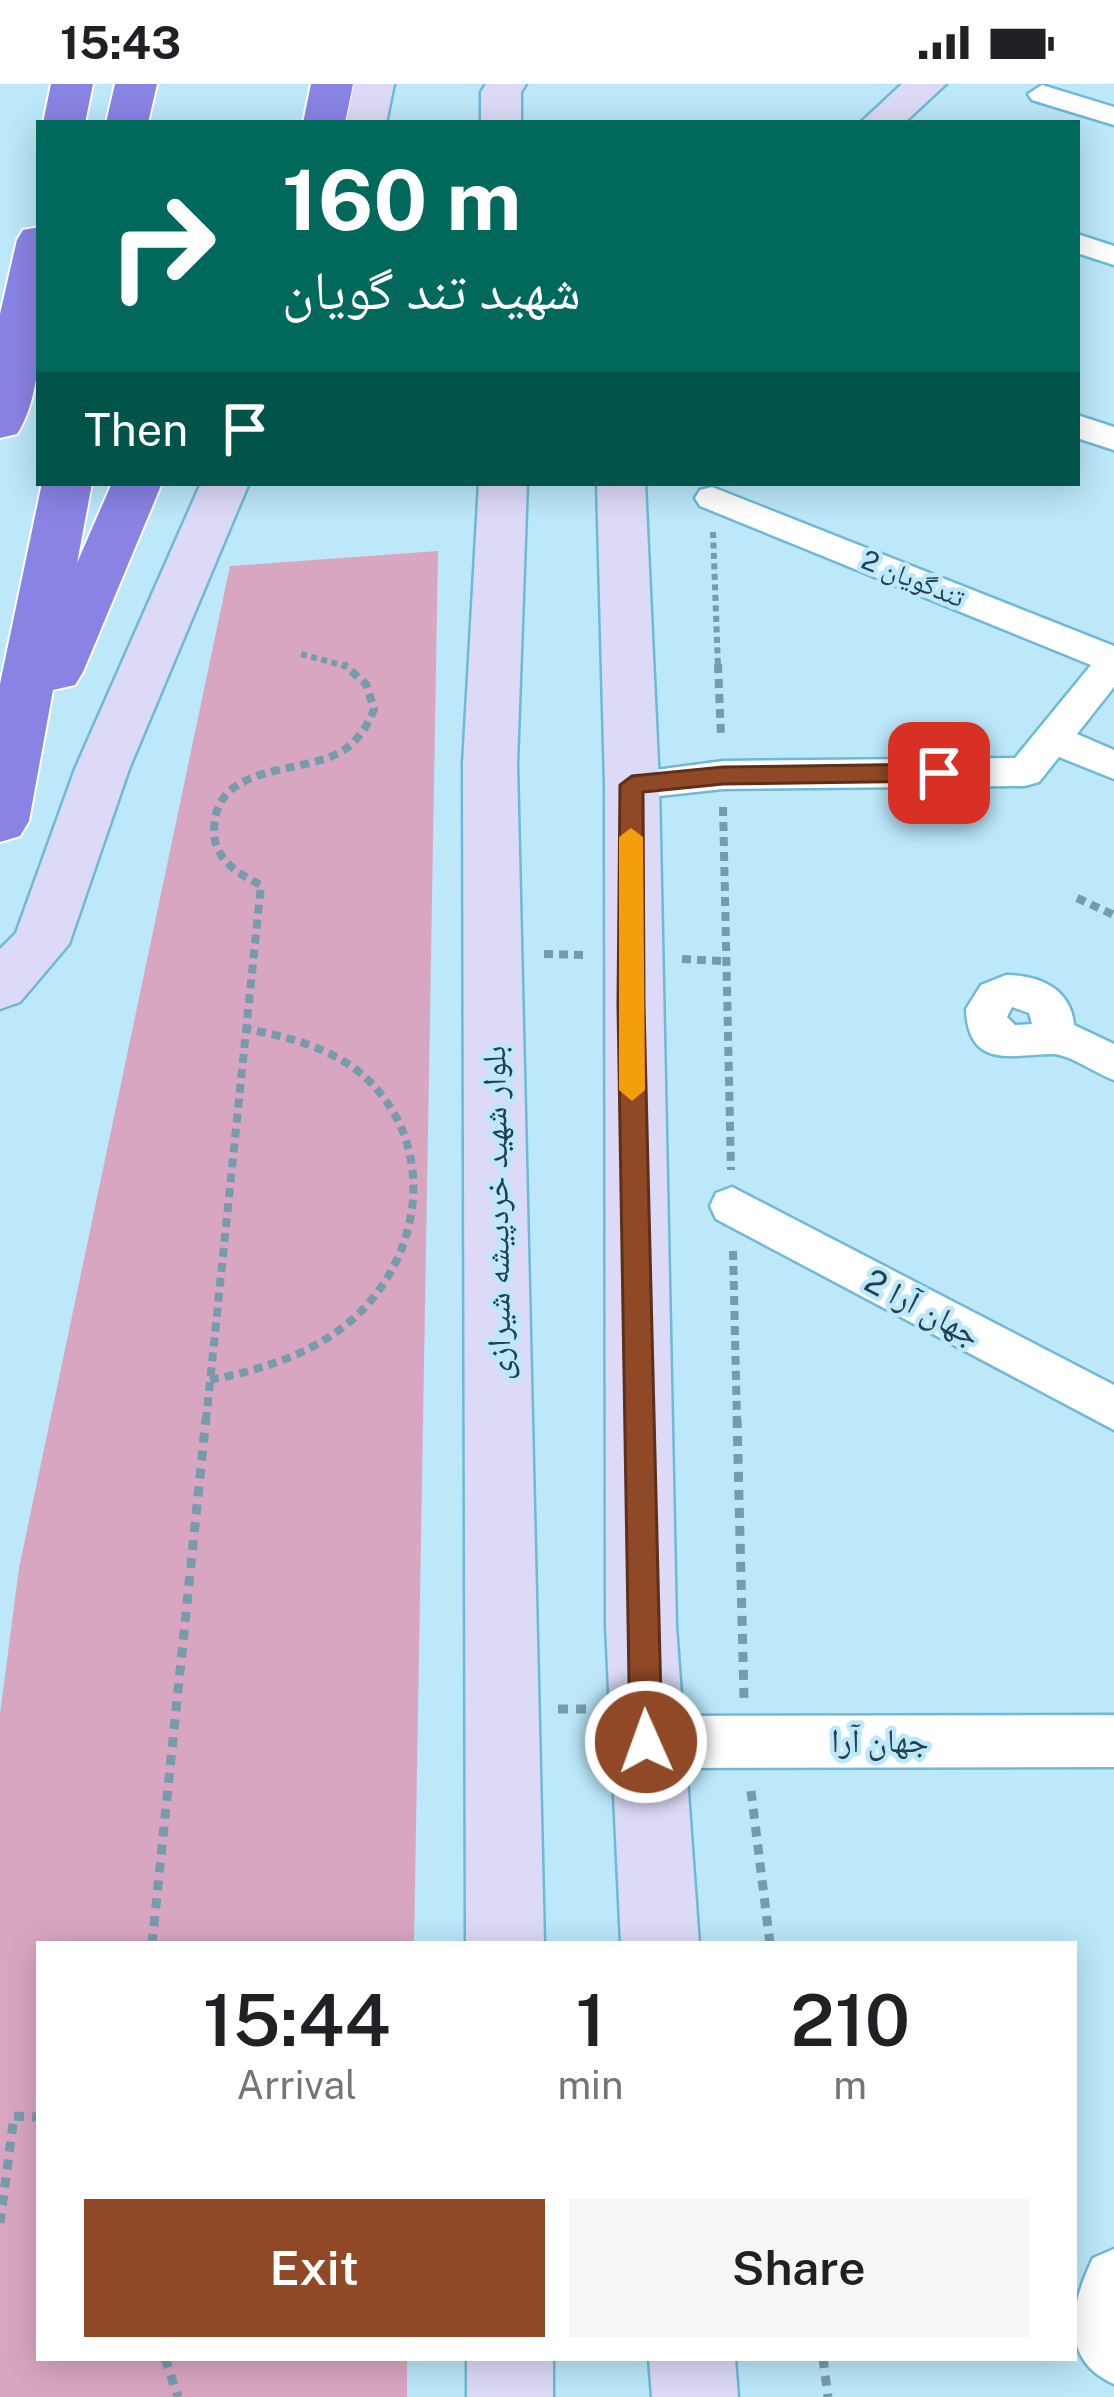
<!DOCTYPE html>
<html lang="en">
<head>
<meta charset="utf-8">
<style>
	:root { --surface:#fff; --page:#f6f6f6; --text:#202124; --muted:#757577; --accent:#904926 }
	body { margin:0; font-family:"Public Sans","Noto Naskh Arabic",sans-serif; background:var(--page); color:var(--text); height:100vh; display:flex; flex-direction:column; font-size:45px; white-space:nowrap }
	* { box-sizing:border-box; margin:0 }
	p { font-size:39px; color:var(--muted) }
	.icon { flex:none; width:66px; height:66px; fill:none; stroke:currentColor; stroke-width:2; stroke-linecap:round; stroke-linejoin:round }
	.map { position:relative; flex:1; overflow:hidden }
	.panel { position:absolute; left:36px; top:1857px; width:1041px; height:420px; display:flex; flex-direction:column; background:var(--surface); border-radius:0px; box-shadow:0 6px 30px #0003 }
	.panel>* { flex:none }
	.hud { position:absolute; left:36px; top:36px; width:1044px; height:366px; border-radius:0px; box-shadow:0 6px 30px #0003; background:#00695c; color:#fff; overflow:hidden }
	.pin { position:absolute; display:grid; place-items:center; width:102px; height:102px; color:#fff; margin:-51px; border-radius:24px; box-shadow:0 6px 18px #0006 }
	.me { position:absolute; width:132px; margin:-66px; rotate:358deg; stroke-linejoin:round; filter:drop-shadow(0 0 9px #0008) }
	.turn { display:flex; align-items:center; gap:42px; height:252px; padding:0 48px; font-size:54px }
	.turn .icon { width:156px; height:156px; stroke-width:2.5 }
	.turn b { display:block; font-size:84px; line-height:102px }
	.then { display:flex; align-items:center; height:114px; padding:0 48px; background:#0003; gap:24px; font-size:45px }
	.eta { display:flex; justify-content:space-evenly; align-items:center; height:204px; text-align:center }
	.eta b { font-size:72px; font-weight:600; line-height:84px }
	.primary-button { display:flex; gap:24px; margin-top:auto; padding:24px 48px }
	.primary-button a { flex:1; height:138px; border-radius:0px; background:var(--accent); color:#fff; font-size:48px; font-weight:600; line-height:138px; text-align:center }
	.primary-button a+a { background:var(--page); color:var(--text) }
	.status { display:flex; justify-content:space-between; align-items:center; height:84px; padding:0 60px; background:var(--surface); direction:ltr }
	.status svg { height:33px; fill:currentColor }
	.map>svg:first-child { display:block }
	.green { fill:#d9a6c2 }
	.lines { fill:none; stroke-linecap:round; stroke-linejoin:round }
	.street-casing { stroke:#6db9d6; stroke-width:5 }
	.secondary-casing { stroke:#6db9d6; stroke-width:5 }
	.highway-casing { stroke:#fff; stroke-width:4 }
	.path-far2 { stroke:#769cac; stroke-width:6; stroke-dasharray:6 4.5; stroke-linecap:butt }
	.path-far1 { stroke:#769cac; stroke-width:8; stroke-dasharray:9 6; stroke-linecap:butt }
	.path { stroke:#769cac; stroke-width:9; stroke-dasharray:10 8; stroke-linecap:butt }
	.street { fill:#fff; fill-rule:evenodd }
	.secondary { fill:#dcdaf7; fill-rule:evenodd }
	.highway { fill:#8983e4; fill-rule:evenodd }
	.route { fill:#904926; stroke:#5e2f19; stroke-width:3 }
	.slow { fill:#f59e0b }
	.labels { text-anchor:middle; stroke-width:9; stroke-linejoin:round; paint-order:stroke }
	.far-street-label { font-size:27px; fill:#22414e; stroke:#bce8fa }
	.street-label { font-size:33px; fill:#22414e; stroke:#bce8fa }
</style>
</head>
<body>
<div class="status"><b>15:43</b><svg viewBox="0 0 49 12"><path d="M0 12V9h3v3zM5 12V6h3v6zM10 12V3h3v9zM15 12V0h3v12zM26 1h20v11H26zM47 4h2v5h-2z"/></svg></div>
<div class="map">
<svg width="1114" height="2313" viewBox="0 0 1114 2313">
	<rect width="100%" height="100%" fill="#bce8fa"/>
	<path class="green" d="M438,467L414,1860H39V2274H407V2313H0V1630L19,1484L230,482Z"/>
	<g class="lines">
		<defs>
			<g id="street">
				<path d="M1042,1L1114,23V41L1032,16L1028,10Z"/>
				<path d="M1077,150L1114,162V181L1077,169Z"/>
				<path d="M1077,331L1114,343V366L1077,354Z"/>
				<path d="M712,403L1114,562V603L1077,650L1114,666V695L1059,673L1039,698L1025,702L723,705L632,715L618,711L613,701L618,691L723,677L1015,674L1091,581L700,422L695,414L700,406Z"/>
				<path d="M1006,891C1040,891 1071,905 1074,941L1114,960V996C1096,990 1070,970 1052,970C1015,970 968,987 966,925L981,901ZM1012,923L1029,929L1032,940L1015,941L1007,933Z"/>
				<path d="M732,1103L1114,1301V1346L716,1135L710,1122L716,1109Z"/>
				<path d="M1114,1631V1683L646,1684L628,1676L620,1658L628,1640L646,1632Z"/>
				<path d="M1114,2165V2300C1058,2276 1071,2219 1093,2174Z"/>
			</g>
			<g id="secondary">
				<path d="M354,0H394L386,39H346Z"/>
				<path d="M486,0H526L521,8V39H481V8Z"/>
				<path d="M902,0H946L904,39H860Z"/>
				<path d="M201,399H249L129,685L69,860L20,918L0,925V865L16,849L75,685Z"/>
				<path d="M479,399H527L517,680L544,1860H466L463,680Z"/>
				<path d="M597,399H645L659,701L676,1542L699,1860H621L606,1542L605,701Z"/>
				<rect x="467" y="2274" width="86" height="39"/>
				<path d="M649,2274H735L738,2313H652Z"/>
			</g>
			<g id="highway">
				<path d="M51,0H93L85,39H43Z"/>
				<path d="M115,0H157L148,39H106Z"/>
				<path d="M311,0H353L345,39H303Z"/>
				<path d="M39,143C39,201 50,300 17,350L0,354V230L17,156L23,146Z"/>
				<path d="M42,399H92L77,479L112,399H162L83,588L75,601L53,606L29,737L20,752L0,758V600Z"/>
			</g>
		</defs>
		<use href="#street" class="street-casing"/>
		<use href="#secondary" class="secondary-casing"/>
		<use href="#highway" class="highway-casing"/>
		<g class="path-far2">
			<path d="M713,448L718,583"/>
			<path d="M301,570L349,583"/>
		</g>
		<g class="path-far1">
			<path d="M718,580L721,654"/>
			<path d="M723,723L731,1086"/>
			<path d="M1077,814L1114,831"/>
			<path d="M544,870L583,871"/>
			<path d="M682,875L723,877"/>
			<path d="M733,1167L737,1337"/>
			<path d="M210,1296C255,1287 300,1274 338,1247C420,1188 444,1066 365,993C333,964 288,953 247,945"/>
			<path d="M206,1337L261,801C238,790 214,775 214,747C214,679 296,691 339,669C357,659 367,643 374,625L366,600L343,580"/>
		</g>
		<g class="path">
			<path d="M737,1334L744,1614"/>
			<path d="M558,1625H591"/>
			<path d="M751,1707L770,1860"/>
			<path d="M152,1860L206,1334"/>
			<path d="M0,2139L14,2032L39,2033"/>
			<path d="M165,2274L178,2313"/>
			<path d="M823,2274L828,2313"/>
		</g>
		<use href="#street" class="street"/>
		<use href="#secondary" class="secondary"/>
		<use href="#highway" class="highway"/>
	</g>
	<path class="route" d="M939,680L950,689L939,697L723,700L643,708L644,921L662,1658L657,1669L646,1673L635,1669L630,1658L618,921L620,701L632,692L723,683Z"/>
	<path class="slow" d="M631,744L643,753L645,1006L632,1017L619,1006V753Z"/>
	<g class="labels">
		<g class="far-street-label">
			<text transform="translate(913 495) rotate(22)" y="9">تندگویان 2</text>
		</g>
		<g class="street-label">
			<text transform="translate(496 1129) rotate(-91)" y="12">بلوار شهید خردپیشه شیرازی</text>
			<text transform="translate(923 1223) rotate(28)" y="12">جهان آرا 2</text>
			<text x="880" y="1668">جهان آرا</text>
		</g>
	</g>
</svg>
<div class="pin" style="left:939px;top:689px;background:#d93025"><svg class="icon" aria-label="arrive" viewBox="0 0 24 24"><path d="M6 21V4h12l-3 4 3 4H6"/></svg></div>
<svg class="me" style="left:646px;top:1658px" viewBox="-20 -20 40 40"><circle r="17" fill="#904926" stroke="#fff" stroke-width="3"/><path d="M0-11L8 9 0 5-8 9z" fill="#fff"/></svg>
<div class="hud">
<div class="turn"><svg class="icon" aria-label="right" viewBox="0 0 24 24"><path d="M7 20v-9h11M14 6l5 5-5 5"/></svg><div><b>160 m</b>شهید تند گویان</div></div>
<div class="then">Then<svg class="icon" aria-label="arrive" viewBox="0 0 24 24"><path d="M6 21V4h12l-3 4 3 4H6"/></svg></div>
</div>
<section class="panel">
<div class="eta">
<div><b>15:44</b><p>Arrival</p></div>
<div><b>1</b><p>min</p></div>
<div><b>210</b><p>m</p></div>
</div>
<div class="primary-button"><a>Exit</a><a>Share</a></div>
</section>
</div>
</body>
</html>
